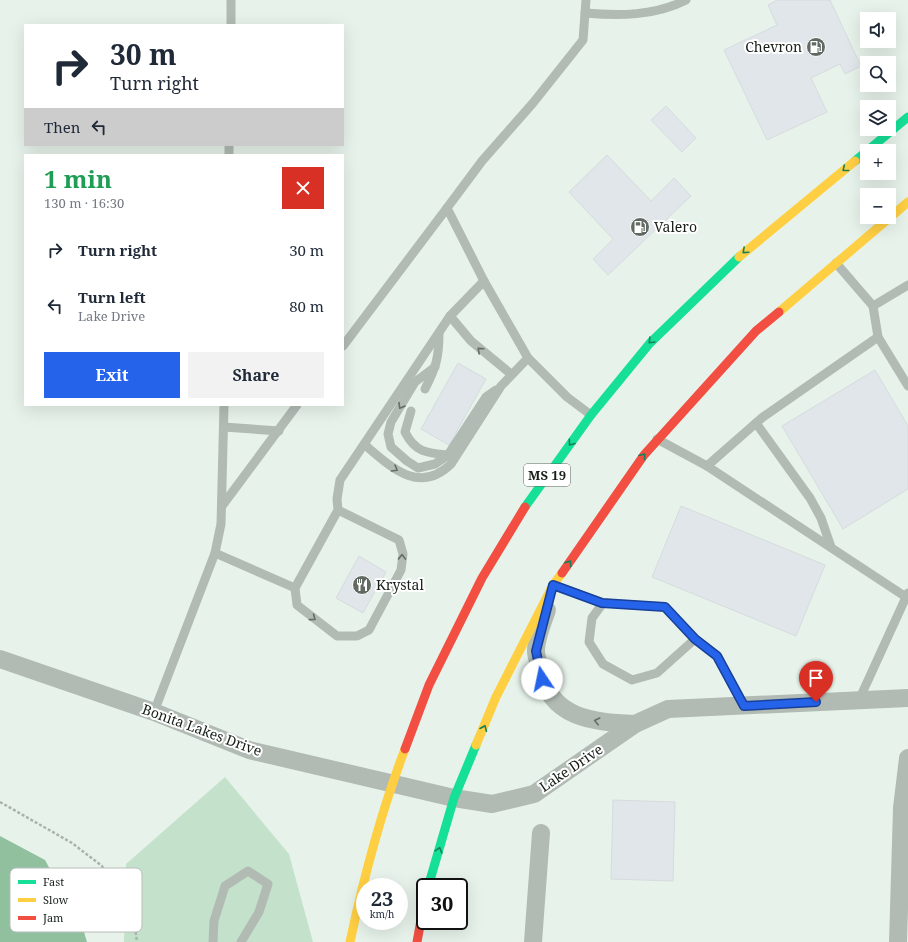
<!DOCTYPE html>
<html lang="en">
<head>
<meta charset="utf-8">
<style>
	:root { --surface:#fff; --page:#f2f2f3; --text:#1f2937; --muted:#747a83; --accent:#2563eb }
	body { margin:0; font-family:"Noto Serif",serif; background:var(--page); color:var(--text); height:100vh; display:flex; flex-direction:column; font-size:15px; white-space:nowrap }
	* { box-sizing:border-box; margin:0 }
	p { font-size:13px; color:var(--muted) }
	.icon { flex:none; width:22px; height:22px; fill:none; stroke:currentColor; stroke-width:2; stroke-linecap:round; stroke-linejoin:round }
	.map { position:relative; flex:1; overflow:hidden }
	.drawer { position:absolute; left:24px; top:154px; width:320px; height:252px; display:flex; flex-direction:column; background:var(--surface); border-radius:0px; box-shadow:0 4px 16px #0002 }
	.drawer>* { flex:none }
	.top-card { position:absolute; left:24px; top:24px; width:320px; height:122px; border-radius:0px; box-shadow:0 4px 16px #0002; background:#fff; color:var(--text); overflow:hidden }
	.fabs { position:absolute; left:860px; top:12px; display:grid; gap:8px }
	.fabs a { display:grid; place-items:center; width:36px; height:36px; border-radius:0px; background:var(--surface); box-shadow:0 4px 16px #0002; font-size:20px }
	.speed { position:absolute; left:356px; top:878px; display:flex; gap:8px; font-size:20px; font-weight:700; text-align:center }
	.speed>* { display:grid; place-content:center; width:52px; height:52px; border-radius:50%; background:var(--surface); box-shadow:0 4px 16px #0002; line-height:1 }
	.speed small { font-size:10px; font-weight:400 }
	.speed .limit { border:2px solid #111; border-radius:6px; background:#fff; color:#111 }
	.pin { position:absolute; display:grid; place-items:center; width:34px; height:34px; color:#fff; margin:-41px -17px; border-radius:50% 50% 50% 0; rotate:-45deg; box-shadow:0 0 4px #0007 }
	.pin .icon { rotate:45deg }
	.me { position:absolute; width:44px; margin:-22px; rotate:349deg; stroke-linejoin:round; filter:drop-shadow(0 0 3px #0008) }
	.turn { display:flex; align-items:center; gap:14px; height:84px; padding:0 20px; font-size:18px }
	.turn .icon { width:52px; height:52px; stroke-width:2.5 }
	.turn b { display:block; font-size:28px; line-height:34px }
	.then { display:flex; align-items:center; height:38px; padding:0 20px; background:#0003; gap:8px; font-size:15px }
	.round { display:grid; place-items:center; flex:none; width:42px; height:42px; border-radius:0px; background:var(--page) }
	.summary { display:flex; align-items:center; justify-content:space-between; height:68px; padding:0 20px }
	h1 { font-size:24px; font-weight:700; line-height:30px; color:#1e9e55 }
	.primary-button { display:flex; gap:8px; margin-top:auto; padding:8px 20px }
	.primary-button a { flex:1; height:46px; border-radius:0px; background:var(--accent); color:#fff; font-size:16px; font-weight:700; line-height:46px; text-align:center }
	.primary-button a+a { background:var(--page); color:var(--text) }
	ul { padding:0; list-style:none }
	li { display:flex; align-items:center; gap:12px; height:56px; padding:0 20px }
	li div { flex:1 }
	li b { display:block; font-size:15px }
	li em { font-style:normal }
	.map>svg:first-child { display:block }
	.green { fill:#c4e2cb }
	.water { fill:#90c09d }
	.building { fill:#e1e6ea; stroke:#d6dbdc }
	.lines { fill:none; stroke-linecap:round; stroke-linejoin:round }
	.path { stroke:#a9b2ab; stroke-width:2.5; stroke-dasharray:3 2; stroke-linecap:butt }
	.lane { stroke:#b1bbb4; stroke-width:9 }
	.street { stroke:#b1bbb4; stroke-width:18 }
	.fast { stroke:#16e098; stroke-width:9 }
	.slow { stroke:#ffcf43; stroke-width:9 }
	.jam { stroke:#f24e42; stroke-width:9 }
	.oneway { stroke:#168058 }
	.oneway2 { stroke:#646d66 }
	.route-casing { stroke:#184099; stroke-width:10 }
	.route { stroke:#2563eb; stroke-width:7 }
	.labels { text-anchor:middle; stroke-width:4; stroke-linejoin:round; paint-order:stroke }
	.shield { fill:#fff; stroke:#5d625e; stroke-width:1 }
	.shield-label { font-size:13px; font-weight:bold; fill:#171f19 }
	.poi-label { font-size:14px; fill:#171f19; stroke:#fff; text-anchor:start }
	.street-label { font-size:14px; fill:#171f19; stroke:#fff }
	.key { fill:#fff; stroke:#b9bcba; stroke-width:1 }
	.key-label { font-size:11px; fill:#171f19 }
</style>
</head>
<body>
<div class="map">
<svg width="908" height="942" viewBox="0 0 908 942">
	<rect width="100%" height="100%" fill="#e7f3ea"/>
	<path class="green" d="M225,777L289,854L313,942H124L126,864Z"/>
	<path class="water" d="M0,836L45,860L84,932L87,942H0Z"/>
	<g class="building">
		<path d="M777,0H830L861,66L845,74L840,64L811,78L827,112L767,140L724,50L777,25L768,5Z"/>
		<path d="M666,106L696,138L682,152L651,120Z"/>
		<path d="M607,155L651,201L674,178L691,196L608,275L593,259L613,239L569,192Z"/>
		<path d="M458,363L486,379L449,445L421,429Z"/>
		<path d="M875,370L908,426V489L843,529L782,426Z"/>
		<path d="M681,506L825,565L796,636L652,577Z"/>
		<path d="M359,556L386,572L363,613L336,598Z"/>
		<path d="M613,800L675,802L673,881L611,879Z"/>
	</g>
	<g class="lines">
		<path class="path" d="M0,802L72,843L102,866L135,927L137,942"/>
		<g class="lane">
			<path d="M586,0L583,40L533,103L482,161L447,208L484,281L528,358L567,397L591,415"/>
			<path d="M585,13C619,16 655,16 686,0"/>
			<path d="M231,25V0"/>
			<path d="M229,155V145"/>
			<path d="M836,263L873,306L878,337L908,386"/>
			<path d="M873,306L908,285"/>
			<path d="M450,316L471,341L511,374"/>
			<path d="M343,346L447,208"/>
			<path d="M435,367L415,382L391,422L388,434L391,447L407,461L418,468L435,464L448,455"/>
			<path d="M425,389C436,367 439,358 439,333"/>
			<path d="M411,411L405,432C415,452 426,453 448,455L486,397L496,390"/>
			<path d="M756,423L810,498L821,518L831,547"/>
			<path d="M224,427L279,431"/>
			<path d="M657,439L707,466L763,417L878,337"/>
			<path d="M365,445C391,467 419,495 451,464L501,386L528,358"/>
			<path d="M707,466L906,597L908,593"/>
			<path d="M222,506L297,405"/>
			<path d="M338,510L399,540L403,554L401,570L369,630L357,636H337L297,605L295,588L338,510L337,499L340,480L450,316L484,281"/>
			<path d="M215,553L295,588"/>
			<path d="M553,585L603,603L665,607L695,639L717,656L744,706"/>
			<path d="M603,603L592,618L589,642L603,664L632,680L657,673L695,639"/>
			<path d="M859,700L906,597"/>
			<path d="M154,712L215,553L221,524L224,405"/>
			<path d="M213,942L214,921L225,886L248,871L268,884L259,912L241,942"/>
		</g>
		<g class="street">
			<path d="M547,610C543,622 536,638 536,651C536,657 539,663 540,669C550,719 593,722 635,724"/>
			<path d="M0,659L154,712L249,750L454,798L492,804L534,794L635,724L668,709L908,698"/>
			<path d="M533,942L541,833"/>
			<path d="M898,942L902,808L908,758"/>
		</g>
		<g class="fast">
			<path d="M855,161L908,117"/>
			<path d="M525,507L591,415L650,343L739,257"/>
			<path d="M428,887L454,798L476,745"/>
		</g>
		<g class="slow">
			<path d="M739,257L855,161"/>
			<path d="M779,312L908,202"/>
			<path d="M476,745L496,697L553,585L562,573"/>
			<path d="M350,942C364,876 381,812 405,749"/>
		</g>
		<g class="jam">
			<path d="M562,573L644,455L756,331L779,312"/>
			<path d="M405,749L429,685L482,578L525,507"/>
			<path d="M417,942L425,898"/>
		</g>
	</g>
	<defs><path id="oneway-chevron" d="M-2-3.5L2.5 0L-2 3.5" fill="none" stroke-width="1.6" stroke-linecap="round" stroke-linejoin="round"/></defs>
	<g class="oneway">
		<use href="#oneway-chevron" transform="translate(845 169) rotate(141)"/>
		<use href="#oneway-chevron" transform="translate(745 251) rotate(138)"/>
		<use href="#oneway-chevron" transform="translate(651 341) rotate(134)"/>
		<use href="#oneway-chevron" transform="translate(571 443) rotate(126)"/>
		<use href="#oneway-chevron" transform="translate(643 456) rotate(-53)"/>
		<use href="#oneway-chevron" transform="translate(569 563) rotate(-55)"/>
		<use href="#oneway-chevron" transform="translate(484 728) rotate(-67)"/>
		<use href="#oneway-chevron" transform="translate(439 850) rotate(-74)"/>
	</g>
	<g class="oneway2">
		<use href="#oneway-chevron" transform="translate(480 350) rotate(-138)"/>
		<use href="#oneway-chevron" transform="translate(401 406) rotate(120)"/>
		<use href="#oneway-chevron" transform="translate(395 469) rotate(30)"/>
		<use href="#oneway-chevron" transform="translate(402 557) rotate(-89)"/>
		<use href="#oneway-chevron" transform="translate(313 618) rotate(37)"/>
		<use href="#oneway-chevron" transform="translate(597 721) rotate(-167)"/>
	</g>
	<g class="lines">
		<defs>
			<path id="route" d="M542,679L536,651L553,585L602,603L665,607L695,639L717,656L744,706L816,702"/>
		</defs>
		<use href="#route" class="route-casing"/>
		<use href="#route" class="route"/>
	</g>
	<defs>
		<symbol id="fuel-disc" viewBox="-11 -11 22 22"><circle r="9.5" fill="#606962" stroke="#fff"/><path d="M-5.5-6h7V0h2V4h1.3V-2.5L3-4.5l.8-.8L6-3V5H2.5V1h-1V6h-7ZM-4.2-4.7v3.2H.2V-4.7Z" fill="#fff"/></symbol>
		<symbol id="restaurant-disc" viewBox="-11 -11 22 22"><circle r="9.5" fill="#606962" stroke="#fff"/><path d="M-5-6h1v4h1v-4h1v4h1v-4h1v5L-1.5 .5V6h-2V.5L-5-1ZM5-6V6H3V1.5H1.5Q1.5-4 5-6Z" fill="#fff"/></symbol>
	</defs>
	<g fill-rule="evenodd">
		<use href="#fuel-disc" x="805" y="36" width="22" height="22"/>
		<use href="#fuel-disc" x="629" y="216" width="22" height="22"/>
		<use href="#restaurant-disc" x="351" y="574" width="22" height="22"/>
	</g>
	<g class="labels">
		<rect class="shield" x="524" y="464" width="46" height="22" rx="3"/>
		<g class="shield-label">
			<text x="547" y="480">MS 19</text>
		</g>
		<g class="poi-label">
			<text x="802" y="52" text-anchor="end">Chevron</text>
			<text x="654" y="232">Valero</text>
			<text x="376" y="590">Krystal</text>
		</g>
		<g class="street-label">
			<text transform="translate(202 730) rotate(20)" y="5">Bonita Lakes Drive</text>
			<text transform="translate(571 768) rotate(-34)" y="5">Lake Drive</text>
		</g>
	</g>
	<rect x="10" y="868" width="132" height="64" rx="6" class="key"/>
	<rect x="18" y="880" width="18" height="4" fill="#16e098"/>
	<rect x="18" y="898" width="18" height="4" fill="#ffcf43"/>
	<rect x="18" y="916" width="18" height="4" fill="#f24e42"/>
	<g class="key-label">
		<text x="43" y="886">Fast</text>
		<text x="43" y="904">Slow</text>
		<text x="43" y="922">Jam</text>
	</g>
</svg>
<div class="fabs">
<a><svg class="icon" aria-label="sound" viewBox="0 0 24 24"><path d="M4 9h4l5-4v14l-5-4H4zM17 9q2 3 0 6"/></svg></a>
<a><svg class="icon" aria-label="search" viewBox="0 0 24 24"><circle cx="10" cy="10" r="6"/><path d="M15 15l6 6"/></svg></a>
<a><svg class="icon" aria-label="layers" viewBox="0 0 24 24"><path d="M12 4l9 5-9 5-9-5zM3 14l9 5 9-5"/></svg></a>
<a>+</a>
<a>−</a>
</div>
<div class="speed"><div>23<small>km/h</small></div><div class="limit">30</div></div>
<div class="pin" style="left:816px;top:702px;background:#d93025"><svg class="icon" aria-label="arrive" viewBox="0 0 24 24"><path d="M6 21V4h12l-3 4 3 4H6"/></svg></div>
<svg class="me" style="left:542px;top:679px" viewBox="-20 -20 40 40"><circle r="19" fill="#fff"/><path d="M0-13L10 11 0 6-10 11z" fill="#2563eb"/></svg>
<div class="top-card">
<div class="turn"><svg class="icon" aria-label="right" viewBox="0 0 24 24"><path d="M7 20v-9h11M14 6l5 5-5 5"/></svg><div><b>30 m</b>Turn right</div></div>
<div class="then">Then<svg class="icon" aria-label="left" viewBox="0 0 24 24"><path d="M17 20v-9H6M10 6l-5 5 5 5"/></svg></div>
</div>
<section class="drawer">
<div class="summary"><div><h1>1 min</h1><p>130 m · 16:30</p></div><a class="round" style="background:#d93025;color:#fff"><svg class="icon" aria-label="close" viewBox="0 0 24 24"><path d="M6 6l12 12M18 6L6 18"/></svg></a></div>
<ul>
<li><svg class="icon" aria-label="right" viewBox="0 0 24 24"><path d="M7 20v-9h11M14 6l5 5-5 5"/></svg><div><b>Turn right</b></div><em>30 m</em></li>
<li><svg class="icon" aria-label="left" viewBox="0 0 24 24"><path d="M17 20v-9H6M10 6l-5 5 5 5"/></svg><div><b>Turn left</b><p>Lake Drive</p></div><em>80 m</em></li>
</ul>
<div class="primary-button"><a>Exit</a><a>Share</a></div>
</section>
</div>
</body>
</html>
